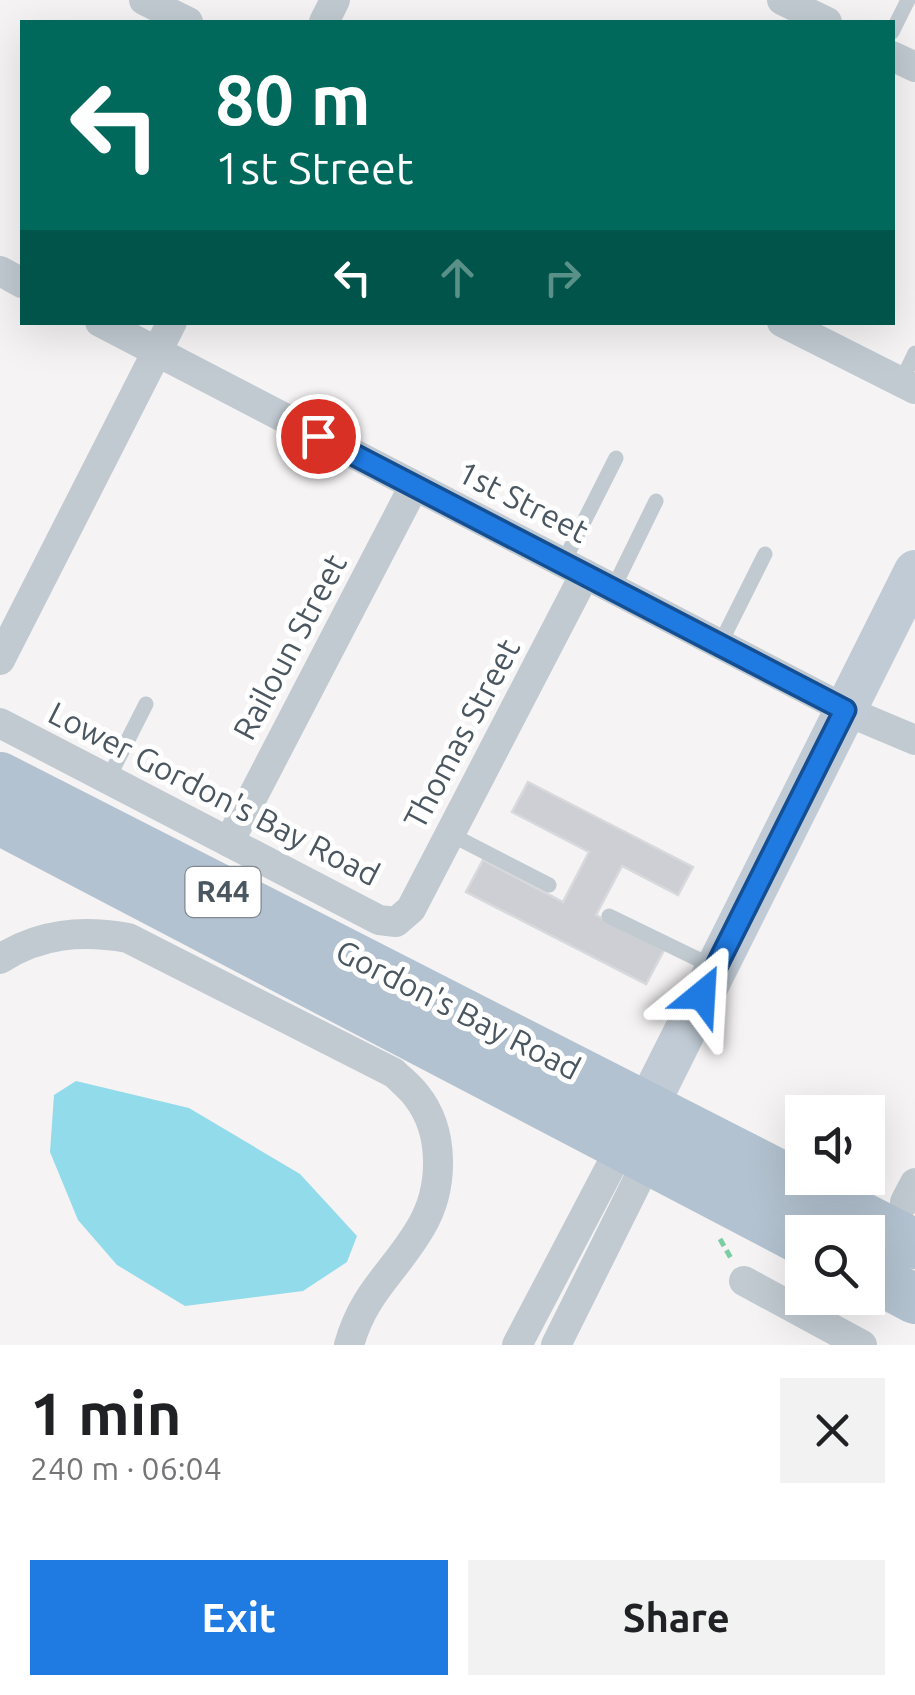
<!DOCTYPE html>
<html lang="en">
<head>
<meta charset="utf-8">
<style>
	:root { --surface:#fff; --page:#f2f2f2; --text:#202124; --muted:#757577; --accent:#1f7ae2 }
	body { margin:0; font-family:Ubuntu,sans-serif; background:var(--page); color:var(--text); height:100vh; display:flex; flex-direction:column; font-size:38px; white-space:nowrap }
	* { box-sizing:border-box; margin:0 }
	p { font-size:32px; color:var(--muted) }
	.icon { flex:none; width:55px; height:55px; fill:none; stroke:currentColor; stroke-width:2; stroke-linecap:round; stroke-linejoin:round }
	.map { position:relative; height:1345px; overflow:hidden }
	.drawer { display:flex; flex-direction:column; background:var(--surface); flex:1 }
	.drawer>* { flex:none }
	.banner { position:absolute; left:20px; top:20px; width:875px; height:305px; border-radius:0px; box-shadow:0 10px 40px #0002; background:#00695c; color:#fff; overflow:hidden }
	.controls { position:absolute; left:785px; top:1095px; display:grid; gap:20px }
	.controls a { display:grid; place-items:center; width:100px; height:100px; border-radius:0px; background:var(--surface); box-shadow:0 10px 40px #0002; font-size:50px }
	.pin { position:absolute; display:grid; place-items:center; width:85px; height:85px; color:#fff; margin:-42px; border:5px solid #fff; border-radius:50%; box-shadow:0 2px 10px #0007 }
	.me { position:absolute; width:110px; margin:-55px; rotate:27deg; stroke-linejoin:round; filter:drop-shadow(0 0 8px #0008) }
	.turn { display:flex; align-items:center; gap:35px; height:210px; padding:0 30px; font-size:45px }
	.turn .icon { width:130px; height:130px; stroke-width:2.5 }
	.turn b { display:block; font-size:70px; line-height:85px }
	.lanes { display:flex; align-items:center; height:95px; padding:0 30px; background:#0003; justify-content:center; gap:50px; direction:ltr }
	.lanes .off { opacity:.35 }
	.round { display:grid; place-items:center; flex:none; width:105px; height:105px; border-radius:0px; background:var(--page) }
	.head { display:flex; align-items:center; justify-content:space-between; height:170px; padding:0 30px }
	h1 { font-size:60px; font-weight:700; line-height:75px }
	.button { display:flex; gap:20px; margin-top:auto; padding:20px 30px }
	.button a { flex:1; height:115px; border-radius:0px; background:var(--accent); color:#fff; font-size:40px; font-weight:700; line-height:115px; text-align:center }
	.button a+a { background:var(--page); color:var(--text) }
	.map>svg:first-child { display:block }
	.water { fill:#92dbeb }
	.building { fill:#cdcfd4; stroke:#d7d9dd; stroke-width:2.5 }
	.lines { fill:none; stroke-linecap:round; stroke-linejoin:round }
	.path { stroke:#7ccda3; stroke-width:5; stroke-dasharray:8 5; stroke-linecap:butt }
	.service { stroke:#c1cad1; stroke-width:15 }
	.minor { stroke:#c1cad1; stroke-width:30 }
	.secondary { stroke:#c1cbd5; stroke-width:42 }
	.primary { stroke:#b3c2d0; stroke-width:50 }
	.route-casing { stroke:#144f93; stroke-width:25 }
	.route { stroke:#1f7ae2; stroke-width:18 }
	.labels { text-anchor:middle; stroke-width:10; stroke-linejoin:round; paint-order:stroke }
	.shield { fill:#fff; stroke:#808990; stroke-width:2.5 }
	.shield-label { font-size:30px; font-weight:bold; fill:#4a5660 }
	.street-label { font-size:32px; fill:#4a5660; stroke:#fff }
</style>
</head>
<body>
<div class="map">
<svg width="915" height="1345" viewBox="0 0 915 1345">
	<rect width="100%" height="100%" fill="#f5f3f3"/>
	<path class="water" d="M76,1081L189,1108L300,1174L357,1236L347,1262L303,1291L185,1306L117,1265L78,1220L50,1152L54,1095Z"/>
	<path class="building" d="M528,782L693,867L678,895L622,866L596,915L664,950L646,984L466,892L483,860L563,902L589,852L512,812Z"/>
	<g class="lines">
		<path class="path" d="M720,1239L732,1260"/>
		<g class="service">
			<path d="M892,32L908,0"/>
			<path d="M901,382L915,353"/>
			<path d="M563,563L616,458"/>
			<path d="M613,589L656,501"/>
			<path d="M720,644L765,554"/>
			<path d="M108,779L146,704"/>
			<path d="M450,834L549,885"/>
			<path d="M609,916L712,966"/>
		</g>
		<g class="minor">
			<path d="M144,0L188,22"/>
			<path d="M782,0L827,22"/>
			<path d="M324,22L335,0"/>
			<path d="M892,56L915,67"/>
			<path d="M0,271L22,283"/>
			<path d="M100,322L858,716L915,740"/>
			<path d="M782,322L915,389"/>
			<path d="M0,660L172,322"/>
			<path d="M0,723L379,920L396,922L411,909L585,574"/>
			<path d="M229,842L414,486"/>
			<path d="M0,959C40,933 82,930 128,938L394,1073C401,1080 410,1087 416,1095C445,1131 444,1188 421,1227C395,1272 364,1291 349,1345"/>
			<path d="M905,1202L915,1183"/>
			<path d="M744,1281L862,1345"/>
			<path d="M517,1345L622,1145"/>
			<path d="M556,1345L649,1158"/>
		</g>
		<path class="secondary" d="M629,1131L642,1103L657,1087L915,571"/>
		<g class="primary">
			<path d="M0,777L915,1244"/>
			<path d="M0,820L802,1240"/>
			<path d="M868,1274L915,1299"/>
		</g>
	</g>
	<g class="lines">
		<defs>
			<path id="route" d="M318,436L845,710L702,995"/>
		</defs>
		<use href="#route" class="route-casing"/>
		<use href="#route" class="route"/>
	</g>
	<g class="labels">
		<rect class="shield" x="185.5" y="867" width="75" height="50" rx="8"/>
		<g class="shield-label">
			<text x="223" y="902">R44</text>
		</g>
		<g class="street-label">
			<text transform="translate(523 502) rotate(27)" y="11">1st Street</text>
			<text transform="translate(290 647) rotate(-62)" y="11">Railoun Street</text>
			<text transform="translate(462 734) rotate(-62)" y="11">Thomas Street</text>
			<text transform="translate(214 794) rotate(27)" y="11">Lower Gordon's Bay Road</text>
			<text transform="translate(458 1010) rotate(27)" y="11">Gordon's Bay Road</text>
		</g>
	</g>
</svg>
<div class="controls">
<a><svg class="icon" aria-label="sound" viewBox="0 0 24 24"><path d="M4 9h4l5-4v14l-5-4H4zM17 9q2 3 0 6"/></svg></a>
<a><svg class="icon" aria-label="search" viewBox="0 0 24 24"><circle cx="10" cy="10" r="6"/><path d="M15 15l6 6"/></svg></a>
</div>
<div class="pin" style="left:318px;top:436px;background:#d93025"><svg class="icon" aria-label="arrive" viewBox="0 0 24 24"><path d="M6 21V4h12l-3 4 3 4H6"/></svg></div>
<svg class="me" style="left:702px;top:995px" viewBox="-20 -20 40 40"><path d="M0-17L14 15 0 8-14 15z" fill="#1f7ae2" stroke="#fff" stroke-width="4"/></svg>
<div class="banner">
<div class="turn"><svg class="icon" aria-label="left" viewBox="0 0 24 24"><path d="M17 20v-9H6M10 6l-5 5 5 5"/></svg><div><b>80 m</b>1st Street</div></div>
<div class="lanes"><svg class="icon" aria-label="left" viewBox="0 0 24 24"><path d="M17 20v-9H6M10 6l-5 5 5 5"/></svg><svg class="icon off" aria-label="ahead" viewBox="0 0 24 24"><path d="M12 20V5M6 11l6-6 6 6"/></svg><svg class="icon off" aria-label="right" viewBox="0 0 24 24"><path d="M7 20v-9h11M14 6l5 5-5 5"/></svg></div>
</div>
</div>
<section class="drawer">
<div class="head"><div><h1>1 min</h1><p>240 m · 06:04</p></div><a class="round"><svg class="icon" aria-label="close" viewBox="0 0 24 24"><path d="M6 6l12 12M18 6L6 18"/></svg></a></div>
<div class="button"><a>Exit</a><a>Share</a></div>
</section>
</body>
</html>
